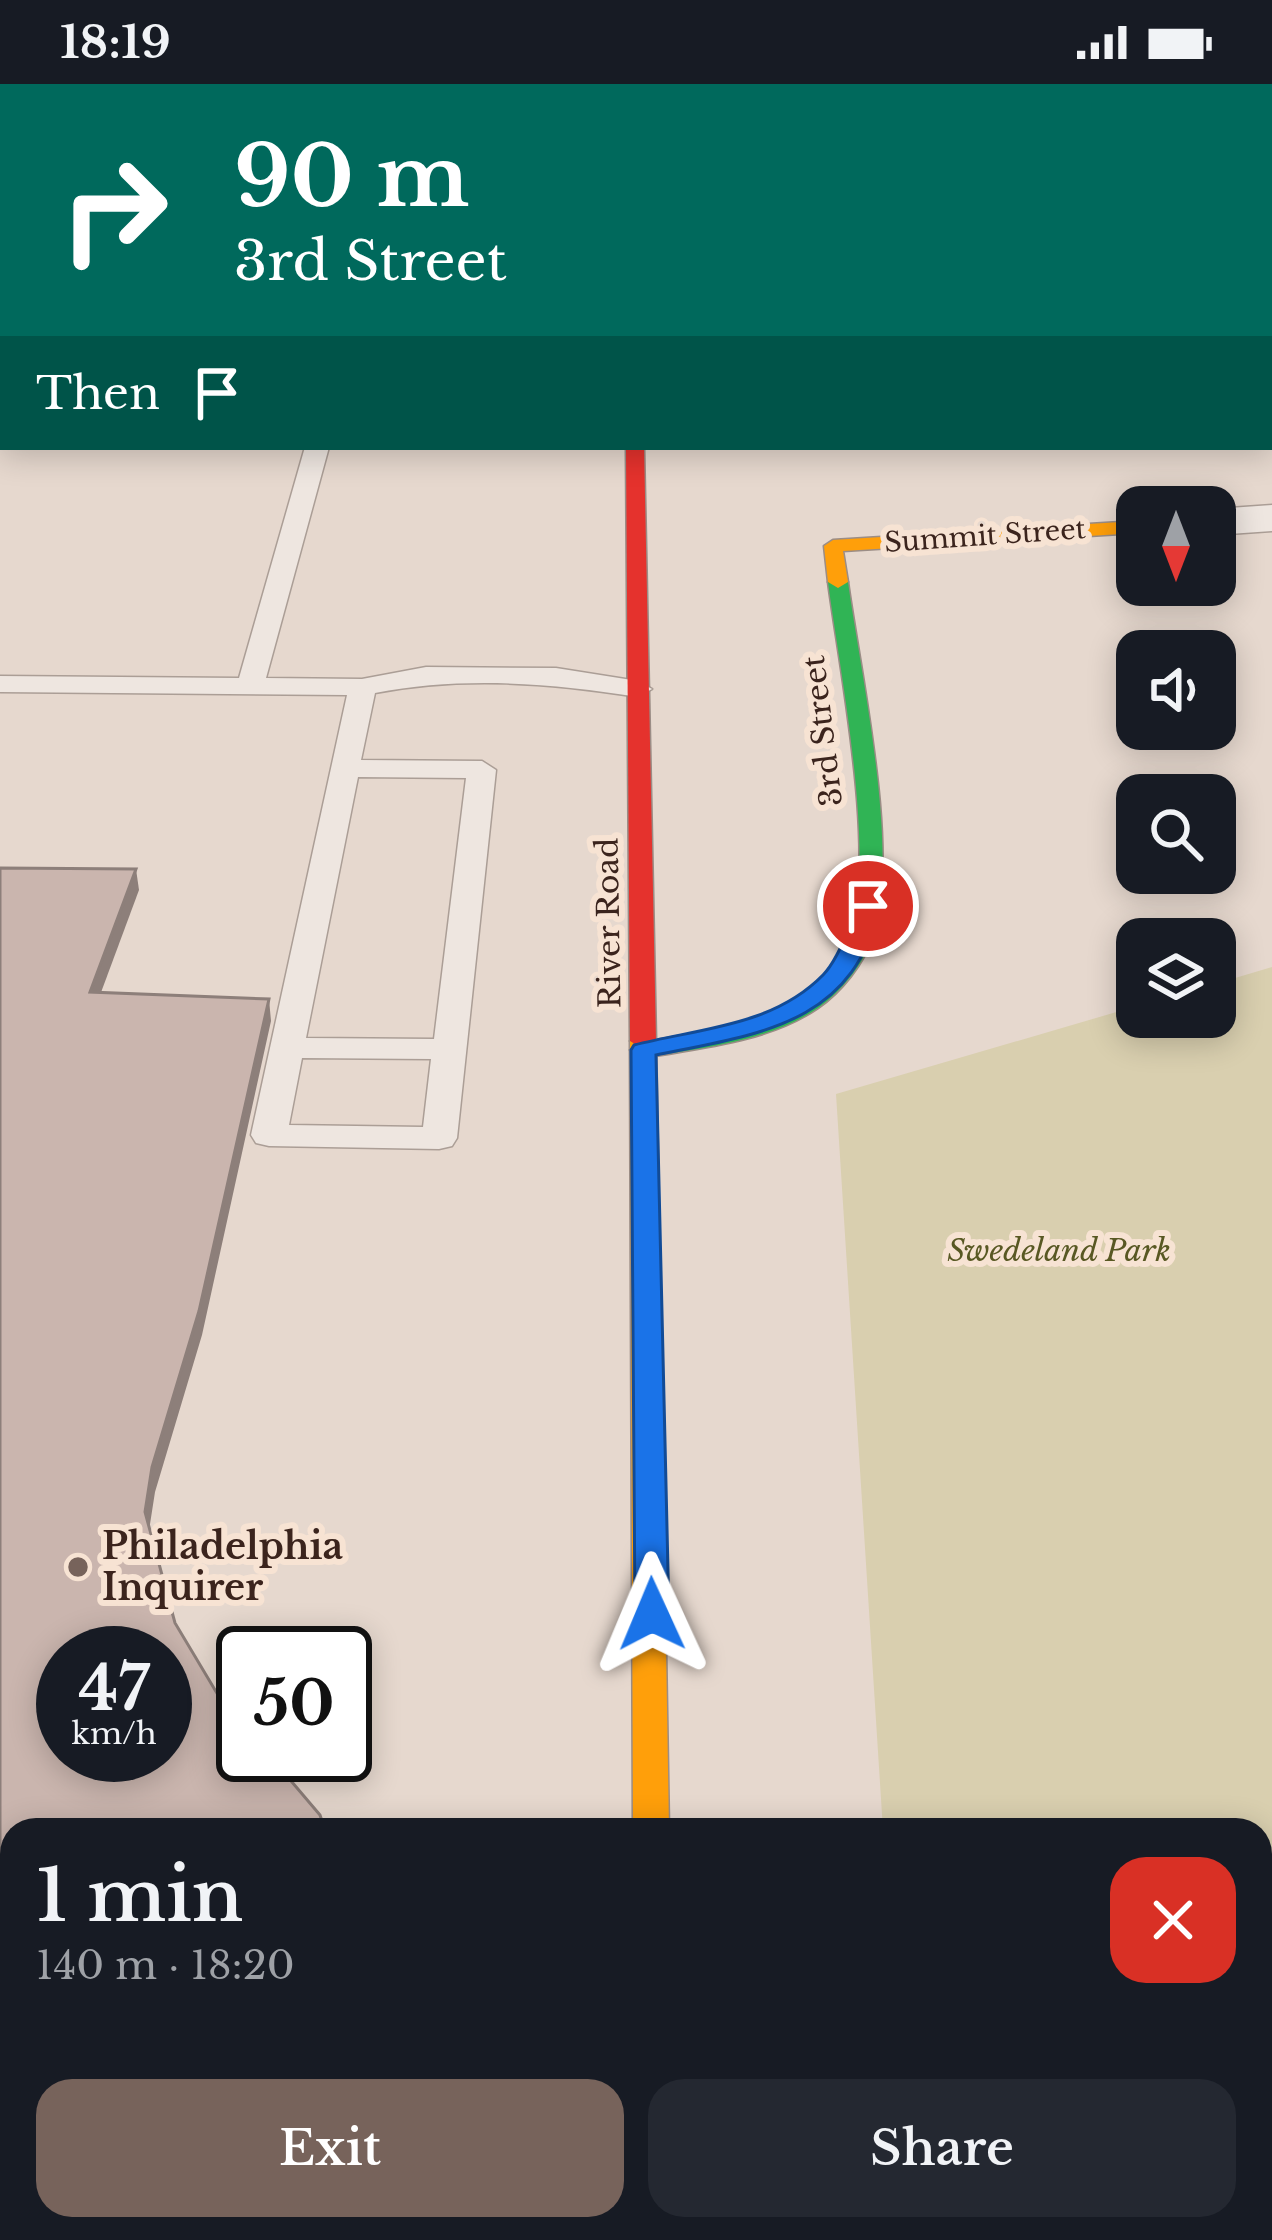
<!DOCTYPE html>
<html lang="en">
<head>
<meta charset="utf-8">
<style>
	:root { --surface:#171b24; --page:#242831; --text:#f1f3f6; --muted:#9ea1a6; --accent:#77635b }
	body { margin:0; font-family:"Libre Baskerville",serif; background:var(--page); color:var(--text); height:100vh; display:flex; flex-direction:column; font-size:45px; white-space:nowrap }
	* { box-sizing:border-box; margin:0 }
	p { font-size:39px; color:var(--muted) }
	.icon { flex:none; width:66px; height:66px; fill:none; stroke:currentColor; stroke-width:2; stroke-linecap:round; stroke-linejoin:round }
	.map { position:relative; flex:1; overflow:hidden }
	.sheet { position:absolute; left:0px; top:1734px; width:1272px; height:423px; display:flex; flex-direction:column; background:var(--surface); border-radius:36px 36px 0 0; box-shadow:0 6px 30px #0003 }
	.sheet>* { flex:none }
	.banner { position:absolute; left:0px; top:0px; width:1272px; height:366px; box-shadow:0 6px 30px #0003; background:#00695c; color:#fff; overflow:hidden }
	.needle { width:78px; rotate:180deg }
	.tools { position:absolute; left:1116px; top:402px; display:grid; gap:24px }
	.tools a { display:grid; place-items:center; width:120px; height:120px; border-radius:24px; background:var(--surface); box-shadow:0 6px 30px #0003; font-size:60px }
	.speed { position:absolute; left:36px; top:1542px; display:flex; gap:24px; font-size:60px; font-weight:700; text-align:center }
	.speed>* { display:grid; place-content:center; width:156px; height:156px; border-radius:50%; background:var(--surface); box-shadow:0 6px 30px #0003; line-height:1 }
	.speed small { font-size:30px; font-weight:400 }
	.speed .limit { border:6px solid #111; border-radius:18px; background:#fff; color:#111 }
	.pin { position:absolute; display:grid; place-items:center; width:102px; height:102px; color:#fff; margin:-51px; border:6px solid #fff; border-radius:50%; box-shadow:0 3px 12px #0007 }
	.me { position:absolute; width:132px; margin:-66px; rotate:359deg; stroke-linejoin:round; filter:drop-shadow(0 0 9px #0008) }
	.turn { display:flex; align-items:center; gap:42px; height:252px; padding:0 36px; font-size:54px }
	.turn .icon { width:156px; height:156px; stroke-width:2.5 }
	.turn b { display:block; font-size:84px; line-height:102px }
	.then { display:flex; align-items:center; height:114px; padding:0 36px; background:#0003; gap:24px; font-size:45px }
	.round { display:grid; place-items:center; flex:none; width:126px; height:126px; border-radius:36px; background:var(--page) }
	.overview { display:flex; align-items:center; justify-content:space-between; height:204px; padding:0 36px }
	h1 { font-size:72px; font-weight:600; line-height:90px }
	.button { display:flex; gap:24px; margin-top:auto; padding:24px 36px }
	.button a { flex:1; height:138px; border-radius:36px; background:var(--accent); color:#fff; font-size:48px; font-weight:600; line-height:138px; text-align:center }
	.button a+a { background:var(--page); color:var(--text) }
	.status { display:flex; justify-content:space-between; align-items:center; height:84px; padding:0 60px; background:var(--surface); direction:ltr }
	.status svg { height:33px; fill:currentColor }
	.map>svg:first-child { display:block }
	.green { fill:#d9cfaf }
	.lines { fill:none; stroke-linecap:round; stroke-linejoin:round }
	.stream { fill:#b8c9bb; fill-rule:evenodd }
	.lane-casing { stroke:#ab9e96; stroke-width:3 }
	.street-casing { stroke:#ab9e96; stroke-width:3 }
	.fast-casing { stroke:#9b8d86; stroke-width:3 }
	.slow-casing { stroke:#9b8d86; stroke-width:3 }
	.jam-casing { stroke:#9b8d86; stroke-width:3 }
	.lane { fill:#eee6e0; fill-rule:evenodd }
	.street { fill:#eee6e0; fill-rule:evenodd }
	.fast { fill:#30b455; fill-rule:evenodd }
	.slow { fill:#ff9f0a; fill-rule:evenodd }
	.jam { fill:#e5322d; fill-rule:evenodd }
	.shaded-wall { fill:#8d7f7a }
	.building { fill:#cab5ae; stroke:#8d7f7a; stroke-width:3; fill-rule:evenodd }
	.route { fill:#1a73e8; stroke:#114b97; stroke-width:3 }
	.poi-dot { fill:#77635b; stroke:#f7e3d3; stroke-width:4.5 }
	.labels { text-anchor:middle; stroke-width:12; stroke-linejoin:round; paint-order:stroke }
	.far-street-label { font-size:27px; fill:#3b241d; stroke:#f7e3d3 }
	.street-label { font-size:30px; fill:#3b241d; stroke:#f7e3d3 }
	.park-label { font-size:30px; font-style:italic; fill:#585823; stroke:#f7e3d3 }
	.near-poi-label { font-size:36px; font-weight:bold; fill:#3b241d; stroke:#f7e3d3; text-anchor:start }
</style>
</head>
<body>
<div class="status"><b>18:19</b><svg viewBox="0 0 49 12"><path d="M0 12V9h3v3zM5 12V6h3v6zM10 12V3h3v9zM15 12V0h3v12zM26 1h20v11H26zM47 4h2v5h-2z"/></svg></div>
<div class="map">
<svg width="1272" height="2156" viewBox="0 0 1272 2156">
	<rect width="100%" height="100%" fill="#e6d8ce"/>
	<path class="green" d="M1272,883V1770L1260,1775V1746H883L836,1010L1137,922V933H1215V900Z"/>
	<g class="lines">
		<path class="stream" d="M1269,106L1272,107V113L1269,112Z"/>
		<defs>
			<g id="lane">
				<path d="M853,0H870L872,3H855Z"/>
				<rect x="0" y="7" width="3" height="10"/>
				<rect x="0" y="42" width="3" height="10"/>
				<rect x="1269" y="150" width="3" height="12"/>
				<rect x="0" y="257" width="3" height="12"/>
				<rect x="0" y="296" width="3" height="14"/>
				<path d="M305,363H329L266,594L362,595L426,583L556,584L638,597L652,605L638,613C550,599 463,592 375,609L361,676L482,677L496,686L457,1054L452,1062L439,1065L269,1062L256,1059L251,1051L347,611L0,608V592L239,594ZM358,693L466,694L434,955L306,954ZM302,974L431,975L423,1043L289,1041Z"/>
			</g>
			<g id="street">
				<path d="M1272,421V447L1215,451V425Z"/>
				<path d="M1272,1842V1920L1260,1924V1846Z"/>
			</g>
			<g id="fast">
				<path d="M459,0H474L476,3H461Z"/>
				<path d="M838,492L848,498C860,587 901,770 873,852C864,880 841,908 818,924C768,958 701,964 643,974L634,971L630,966L634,961C685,948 739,947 786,922C813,907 836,885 848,856C879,780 839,583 828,498Z"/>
			</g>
			<g id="slow">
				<path d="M1137,437V449L843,467L848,498L838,504L828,498L824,462L833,456Z"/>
				<path d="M643,949L656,957L669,1746H633L630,957Z"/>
				<rect x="621" y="2145" width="42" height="11"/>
			</g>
			<path id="jam" d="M626,363H644L656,957L643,965L630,957Z"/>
		</defs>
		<use href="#lane" class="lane-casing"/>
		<use href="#street" class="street-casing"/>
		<use href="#fast" class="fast-casing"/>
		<use href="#slow" class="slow-casing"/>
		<use href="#jam" class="jam-casing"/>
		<use href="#lane" class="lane"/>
		<use href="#street" class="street"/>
		<use href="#fast" class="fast"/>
		<use href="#slow" class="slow"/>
		<use href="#jam" class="jam"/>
	</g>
	<g class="shaded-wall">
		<path d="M136,785L139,806L93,930L90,908Z"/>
		<path d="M269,915L271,937L202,1251L155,1408L148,1453L145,1428L152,1383Z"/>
		<path d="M370,2145H376L375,2156H369Z"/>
	</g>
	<path class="building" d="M0,784L136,785L90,908L269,915L199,1227L152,1383L145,1428L175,1539L218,1611L243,1641V1671H269L320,1731L325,1746H12V2145H370L369,2156H0ZM63,1569H165V1671H63Z"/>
	<path class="route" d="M868,815L880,822C853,941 759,950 656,971L669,1530L664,1539H640L635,1530L631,966L634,961C701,944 773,942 823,891C843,871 855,819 868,815Z"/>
	<circle class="poi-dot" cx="78" cy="1483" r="12"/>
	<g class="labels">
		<g class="far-street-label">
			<text transform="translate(985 452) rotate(-4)" y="9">Summit Street</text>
		</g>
		<g class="street-label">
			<text transform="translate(823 647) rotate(-97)" y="10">3rd Street</text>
			<text transform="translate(609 839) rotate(-91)" y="10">River Road</text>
		</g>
		<g class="park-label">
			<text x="1059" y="1177">Swedeland Park</text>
		</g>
		<g class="near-poi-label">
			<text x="102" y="1475">Philadelphia<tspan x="102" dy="41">Inquirer</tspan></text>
		</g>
	</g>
</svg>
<div class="tools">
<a><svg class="needle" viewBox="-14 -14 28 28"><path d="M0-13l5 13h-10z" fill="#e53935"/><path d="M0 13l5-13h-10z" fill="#9ea1a6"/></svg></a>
<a><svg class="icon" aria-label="sound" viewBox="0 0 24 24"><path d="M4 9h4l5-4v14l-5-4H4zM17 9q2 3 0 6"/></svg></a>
<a><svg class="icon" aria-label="search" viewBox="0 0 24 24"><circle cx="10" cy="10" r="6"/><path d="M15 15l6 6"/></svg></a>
<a><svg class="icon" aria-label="layers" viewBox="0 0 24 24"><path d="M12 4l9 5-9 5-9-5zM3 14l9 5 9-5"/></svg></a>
</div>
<div class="speed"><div>47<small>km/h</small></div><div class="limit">50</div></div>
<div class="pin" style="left:868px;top:822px;background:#d93025"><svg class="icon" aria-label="arrive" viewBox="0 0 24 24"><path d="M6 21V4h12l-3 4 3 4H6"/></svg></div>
<svg class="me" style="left:652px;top:1530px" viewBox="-20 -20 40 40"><path d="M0-17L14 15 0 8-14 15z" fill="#1a73e8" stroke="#fff" stroke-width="4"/></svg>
<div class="banner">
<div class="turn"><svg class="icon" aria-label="right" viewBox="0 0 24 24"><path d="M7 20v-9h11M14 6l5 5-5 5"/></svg><div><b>90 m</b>3rd Street</div></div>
<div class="then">Then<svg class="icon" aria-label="arrive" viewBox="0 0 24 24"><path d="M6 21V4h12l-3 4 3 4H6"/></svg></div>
</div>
<section class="sheet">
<div class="overview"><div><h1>1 min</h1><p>140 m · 18:20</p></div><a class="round" style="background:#d93025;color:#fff"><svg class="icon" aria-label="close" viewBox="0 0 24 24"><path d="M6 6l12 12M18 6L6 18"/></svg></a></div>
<div class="button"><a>Exit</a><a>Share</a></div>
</section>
</div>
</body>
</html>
